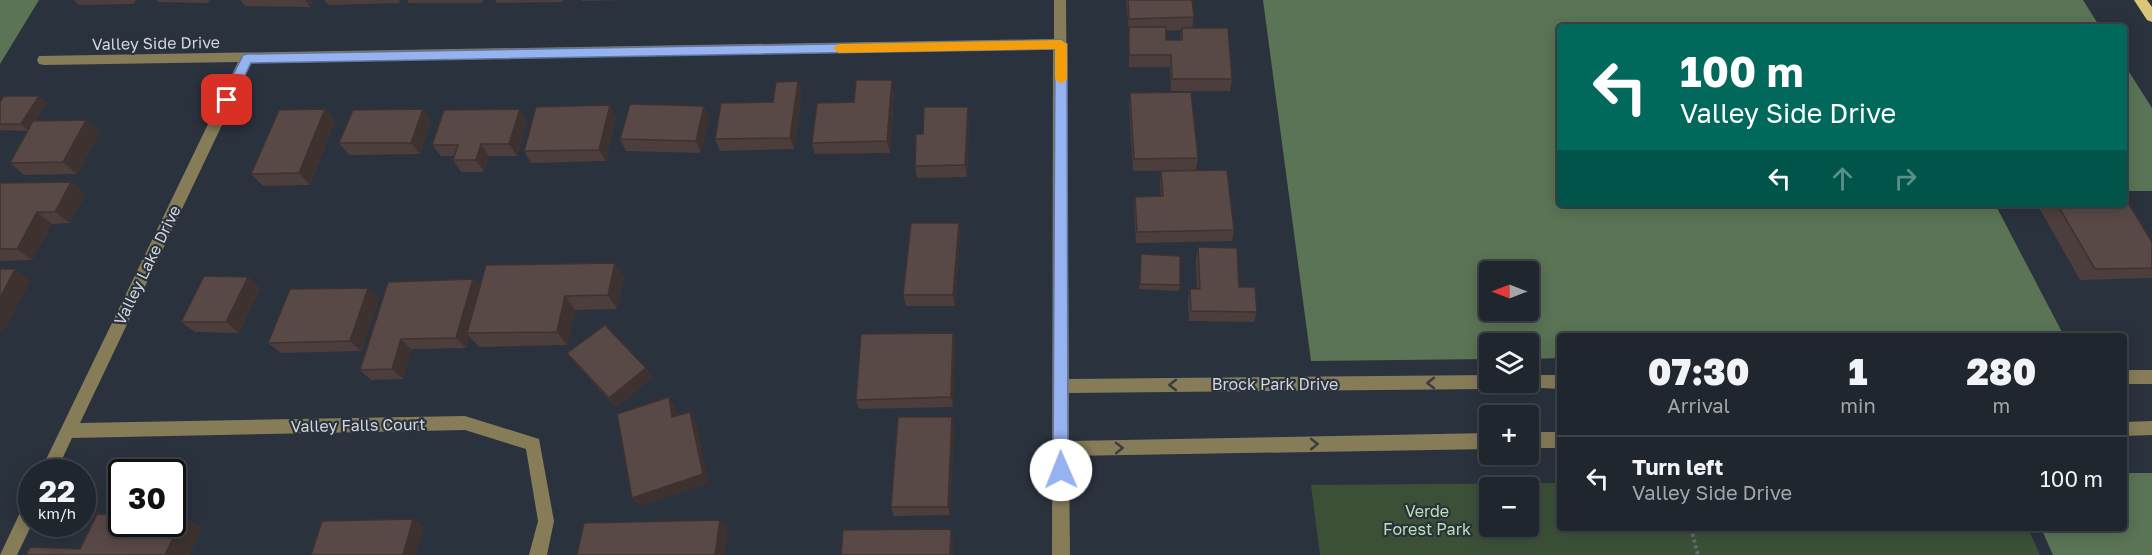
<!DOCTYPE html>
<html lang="en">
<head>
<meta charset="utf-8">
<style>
	:root { --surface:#20262e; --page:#282e36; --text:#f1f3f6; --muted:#a2a5aa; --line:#3d434a }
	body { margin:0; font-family:"Golos Text",sans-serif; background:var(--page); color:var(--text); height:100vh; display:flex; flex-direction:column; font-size:22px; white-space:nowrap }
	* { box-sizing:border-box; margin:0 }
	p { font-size:20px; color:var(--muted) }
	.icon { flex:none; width:33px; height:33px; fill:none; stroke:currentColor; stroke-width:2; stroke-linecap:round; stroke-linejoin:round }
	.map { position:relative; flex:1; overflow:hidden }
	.drawer { position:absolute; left:1557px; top:333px; width:570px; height:198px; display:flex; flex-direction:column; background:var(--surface); border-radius:6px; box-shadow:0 3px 15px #0003,0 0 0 2px var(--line) }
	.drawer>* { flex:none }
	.guide { position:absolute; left:1557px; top:24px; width:570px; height:183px; border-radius:6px; box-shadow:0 3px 15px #0003,0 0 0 2px var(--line); background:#00695c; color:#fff; overflow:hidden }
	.needle { width:39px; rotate:270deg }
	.controls { position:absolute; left:1479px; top:261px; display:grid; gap:12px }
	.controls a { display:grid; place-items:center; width:60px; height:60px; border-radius:6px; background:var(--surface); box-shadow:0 3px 15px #0003,0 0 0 2px var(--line); font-size:30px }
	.speed { position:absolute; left:18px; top:459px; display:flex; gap:12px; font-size:30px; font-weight:700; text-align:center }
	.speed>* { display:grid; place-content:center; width:78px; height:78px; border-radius:50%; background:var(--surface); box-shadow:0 3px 15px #0003,0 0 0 2px var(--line); line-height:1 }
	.speed small { font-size:15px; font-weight:400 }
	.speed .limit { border:3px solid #111; border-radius:9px; background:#fff; color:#111 }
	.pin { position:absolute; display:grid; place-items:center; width:51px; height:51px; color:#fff; margin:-26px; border-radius:12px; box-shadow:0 3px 9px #0006 }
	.me { position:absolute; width:66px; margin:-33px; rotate:359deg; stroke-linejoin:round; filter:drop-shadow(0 0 4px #0008) }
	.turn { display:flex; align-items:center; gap:21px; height:126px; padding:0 24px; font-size:27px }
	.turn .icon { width:78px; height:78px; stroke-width:2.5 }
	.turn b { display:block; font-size:42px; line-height:51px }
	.lanes { display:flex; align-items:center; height:57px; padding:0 24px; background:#0003; justify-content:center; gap:30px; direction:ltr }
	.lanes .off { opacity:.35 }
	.eta { display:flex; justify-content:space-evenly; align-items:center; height:102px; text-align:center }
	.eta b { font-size:36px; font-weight:800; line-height:42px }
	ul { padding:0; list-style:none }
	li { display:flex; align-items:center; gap:18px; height:84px; padding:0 24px; border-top:2px solid var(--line) }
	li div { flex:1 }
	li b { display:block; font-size:22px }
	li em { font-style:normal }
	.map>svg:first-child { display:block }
	.green { fill:#3c5038; fill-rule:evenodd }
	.forest { fill:#5a7455; fill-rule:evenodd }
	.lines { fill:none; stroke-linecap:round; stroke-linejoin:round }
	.path { stroke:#646b74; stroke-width:4; stroke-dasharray:3 3; stroke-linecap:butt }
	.minor { fill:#867c58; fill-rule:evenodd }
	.major { fill:#dbc578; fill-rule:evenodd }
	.wall { fill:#4c3e3c; fill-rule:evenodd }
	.shaded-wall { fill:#3e3231 }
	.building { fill:#584846; stroke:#3e3231; stroke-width:1.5 }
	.oneway { stroke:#383d41 }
	.route { fill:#95b2f1; stroke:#61749d; stroke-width:1.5 }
	.slow { fill:#f59e0b }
	.labels { text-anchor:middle; stroke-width:4.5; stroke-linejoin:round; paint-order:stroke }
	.street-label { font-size:16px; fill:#d1d6dd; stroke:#2a323d }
	.park-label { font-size:16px; fill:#b7e4ae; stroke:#2a323d }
</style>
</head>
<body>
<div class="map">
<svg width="2152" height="555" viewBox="0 0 2152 555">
	<rect width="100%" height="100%" fill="#2a323d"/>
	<path class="green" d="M1560,483V528H2028L2040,555H1320L1311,485ZM1490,488H1528V526H1490Z"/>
	<g class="forest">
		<path d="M0,0H39L0,64Z"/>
		<path d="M1263,0H2083L2100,27H1560V204H1995L2064,336H1560V358L1529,359L1528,344H1490L1489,359L1311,361ZM1490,272H1528V310H1490Z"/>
		<path d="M2124,64L2152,108V191H2124Z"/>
		<path d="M2124,473H2152V555H2053L2041,528H2124Z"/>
	</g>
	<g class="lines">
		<path class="path" d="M1691,528L1698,555"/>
		<g class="minor">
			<path d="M1054,0H1066L1069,379L1490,375V382H1498L1496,387L1490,389L1069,393V441L1490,433V449L1069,456L1070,555H1052L1053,49L252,62L80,423L465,416L539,439L554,521L547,555H529L538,521L526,449L465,430L72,438L56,472H40L238,62L44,65L39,64L37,60L39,56L1054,39Z"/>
			<rect x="2124" y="370" width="28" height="14"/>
			<path d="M1528,375H1560V389L1522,387L1520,382H1528Z"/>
			<path d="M2152,421V435L2124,436V422Z"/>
			<rect x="1528" y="432" width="32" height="16"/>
			<path d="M32,498V524L17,555H0L26,500Z"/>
		</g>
		<path class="major" d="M2134,0H2147L2152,7V22L2147,20Z"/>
	</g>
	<g class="wall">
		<path d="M74,0H136L134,4L79,5Z"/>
		<path d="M156,0H210L208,3L158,2Z"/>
		<path d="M240,0H313L310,7L245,6Z"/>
		<path d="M324,0H400L399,3L328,5Z"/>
		<path d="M407,0H483L482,3H409Z"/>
		<path d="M495,0H563V2L497,3Z"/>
		<path d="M582,0H629L582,1Z"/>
		<path d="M1126,0H1192L1194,17L1192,28L1232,79L1230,91H1171L1170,67H1129V32ZM1181,30L1180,40H1166V31Z"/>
		<path d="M798,81L802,94L794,149L720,151L715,139L773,102Z"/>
		<path d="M894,92L890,153L815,154L812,143L854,102Z"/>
		<path d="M1130,93L1198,158L1196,170L1133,171L1129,105Z"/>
		<path d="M39,96L47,103L35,121L100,132L77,174L24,175L10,163L28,131L0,130V102Z"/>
		<path d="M704,106L709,118L701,153L626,151L620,139Z"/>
		<path d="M325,109L335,121L310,185L263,186L251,174Z"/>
		<path d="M423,109L431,121L420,154L349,155L339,143Z"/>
		<path d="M520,109L527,121L517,156H489L484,172H461L453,160L454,156H441L432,145Z"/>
		<path d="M616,117L606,161L531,163L524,151Z"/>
		<path d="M969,119L967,177L917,178L915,166L923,134Z"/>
		<path d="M1161,171L1234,230L1232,241L1136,243L1134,208L1135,197L1161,196L1160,183Z"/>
		<path d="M0,183L85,194L70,223L52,224L32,260L0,261Z"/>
		<path d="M2037,204H2124L2152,242V278L2080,280Z"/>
		<path d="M959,223L960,235L955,306H906L903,295Z"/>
		<path d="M1198,247L1239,287L1257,312L1254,322L1189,321L1188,299L1190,289H1197L1196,259Z"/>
		<path d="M1141,254L1180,285L1179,291L1139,289Z"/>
		<path d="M615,263L624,277L617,309L575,310L567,345L479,347L469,336L466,348L411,349L403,379L371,380L360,370L473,279L480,288Z"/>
		<path d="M248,277L260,288L239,333L195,332L181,322Z"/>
		<path d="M368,288L379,299L361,351L281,353L268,343Z"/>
		<path d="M953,333L955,343L953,407L859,409L856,400Z"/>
		<path d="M567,353L653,378L616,407L575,363Z"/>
		<path d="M952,417L954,426L950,515L894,516L891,507Z"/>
	</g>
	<g class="shaded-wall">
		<path d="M305,0H313L310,7Z"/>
		<path d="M892,80L894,92L890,153L887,141Z"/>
		<path d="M798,81L802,94L794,149L790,138Z"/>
		<path d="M39,96L47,103L29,131L21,124Z"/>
		<path d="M610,105L616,117L606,161L599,150Z"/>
		<path d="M704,106L709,118L701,153L696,141Z"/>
		<path d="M968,107L969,119L967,177L965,165Z"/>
		<path d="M325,109L335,121L310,185L299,173Z"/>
		<path d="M423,109L431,121L420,154L411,143Z"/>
		<path d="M520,109L527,121L517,156L509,144Z"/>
		<path d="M86,120L100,132L77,174L63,162Z"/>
		<path d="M481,144L489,156L484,172L476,160Z"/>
		<path d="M71,182L85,194L70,223L55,212Z"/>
		<path d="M37,212L52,224L32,260L17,249Z"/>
		<path d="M959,223L960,235L955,306L953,295Z"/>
		<path d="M615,263L624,277L617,309L608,295Z"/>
		<path d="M15,269L31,280L3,333L0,332V298Z"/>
		<path d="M248,277L260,288L239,333L226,322Z"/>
		<path d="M473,279L482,290L467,333L469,336L466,348L456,338Z"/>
		<path d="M368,288L379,299L361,351L350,341Z"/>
		<path d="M565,296L575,310L567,345L557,332Z"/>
		<path d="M953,333L955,343L953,407L951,397Z"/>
		<path d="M401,339L411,349L403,379L392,369Z"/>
		<path d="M646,368L653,378L616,407L609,398Z"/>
		<path d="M669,397L675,407L679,427L672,417Z"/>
		<path d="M690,412L696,422L709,483L639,506L632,498Z"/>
		<path d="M952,417L954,426L950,515L948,507Z"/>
		<path d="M183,516L202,527L190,555H165Z"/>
		<path d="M413,519L424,527L416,555H403Z"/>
		<path d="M720,520L728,531L724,555H715Z"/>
		<path d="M951,529L954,539L953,555H950Z"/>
	</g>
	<g class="building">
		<path d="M1128,0H1192L1194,17L1129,19Z"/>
		<path d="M1129,27H1166V40H1182V28H1228L1232,79H1172L1171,55H1129Z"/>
		<path d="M856,80H892L887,141L812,143L817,103L854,102Z"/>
		<path d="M798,81L790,138L715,139L721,103L773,102L776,82Z"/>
		<path d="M1191,92L1198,158L1134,159L1130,93Z"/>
		<path d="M4,96H39L21,124H0V102Z"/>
		<path d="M630,104L704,106L696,141L620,139Z"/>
		<path d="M610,105L599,150L524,151L536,107Z"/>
		<path d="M924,107H968L965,165L915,166L916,134H923Z"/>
		<path d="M325,109L299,173L251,174L279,110Z"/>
		<path d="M423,109L411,143H339L353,110Z"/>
		<path d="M520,109L509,144H481L476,160H453L458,145H432L444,110Z"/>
		<path d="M86,120L63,162L10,163L33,121Z"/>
		<path d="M1227,170L1234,230L1137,232L1135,197L1163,196L1161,171Z"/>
		<path d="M71,182L55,212H37L17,249H0V183Z"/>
		<path d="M2124,196L2152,242V268L2095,269L2057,204H2124Z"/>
		<path d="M911,223H959L953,295H903Z"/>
		<path d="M1198,247L1237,248L1239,287H1255L1257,312L1191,311L1190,289H1200Z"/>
		<path d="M1141,254L1180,256V285L1140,284Z"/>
		<path d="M615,263L608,295L565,296L557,332L467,333L486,265Z"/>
		<path d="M0,269H15L0,298Z"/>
		<path d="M204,276L248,277L226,322H181Z"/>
		<path d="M473,279L456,338L401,339L392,369L360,370L388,282Z"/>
		<path d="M368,288L350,341L268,343L290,289Z"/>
		<path d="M605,325L646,368L609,398L567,353Z"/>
		<path d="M953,333L951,397L856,400L861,334Z"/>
		<path d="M669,397L672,417L690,412L703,474L632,498L617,414Z"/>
		<path d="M898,417H952L948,507H891Z"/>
		<path d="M97,514L122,515V524H172V516H183L165,555H26L30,547L80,549Z"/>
		<path d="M413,519L403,555H311L322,521Z"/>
		<path d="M720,520L715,555H577L584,523Z"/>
		<path d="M951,529L950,555H841L843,530Z"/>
	</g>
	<defs><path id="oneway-chevron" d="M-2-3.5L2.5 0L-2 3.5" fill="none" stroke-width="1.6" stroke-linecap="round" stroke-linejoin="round" transform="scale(1.5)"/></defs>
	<g class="oneway">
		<use href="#oneway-chevron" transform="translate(1431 383) rotate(180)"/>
		<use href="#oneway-chevron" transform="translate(1173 385) rotate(180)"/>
		<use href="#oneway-chevron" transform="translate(1314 444) rotate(-1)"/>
		<use href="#oneway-chevron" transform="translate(1119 448) rotate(-1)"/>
	</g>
	<path class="route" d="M1061,40L1067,44L1068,470L1066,475L1061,477L1055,475L1053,470L1055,49L251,63L231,103L227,104L221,100L243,55L247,54Z"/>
	<path class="slow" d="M1061,40L1067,44V79L1061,84L1055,79V49L839,53L833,48L839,44Z"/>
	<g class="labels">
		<g class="street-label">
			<text transform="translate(156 43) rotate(-1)" y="6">Valley Side Drive</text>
			<text transform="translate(147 265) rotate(-64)" y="6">Valley Lake Drive</text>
			<text x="1275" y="390">Brock Park Drive</text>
			<text transform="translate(358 425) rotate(-1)" y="6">Valley Falls Court</text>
		</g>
		<g class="park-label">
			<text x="1427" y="517">Verde<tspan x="1427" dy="18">Forest Park</tspan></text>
		</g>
	</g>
</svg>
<div class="controls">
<a><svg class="needle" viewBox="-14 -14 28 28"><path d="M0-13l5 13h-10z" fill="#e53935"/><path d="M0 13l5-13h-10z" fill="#a2a5aa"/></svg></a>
<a><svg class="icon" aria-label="layers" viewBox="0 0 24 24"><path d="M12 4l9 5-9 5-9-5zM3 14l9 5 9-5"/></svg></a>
<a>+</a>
<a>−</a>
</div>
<div class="speed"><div>22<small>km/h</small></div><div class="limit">30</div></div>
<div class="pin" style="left:227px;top:100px;background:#d93025"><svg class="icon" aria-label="arrive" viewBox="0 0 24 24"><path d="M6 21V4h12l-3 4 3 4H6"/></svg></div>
<svg class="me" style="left:1061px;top:470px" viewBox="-20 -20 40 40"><circle r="19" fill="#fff"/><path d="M0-13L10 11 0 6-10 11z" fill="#95b2f1"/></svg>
<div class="guide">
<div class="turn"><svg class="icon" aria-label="left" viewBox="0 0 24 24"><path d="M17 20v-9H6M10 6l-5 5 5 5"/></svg><div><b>100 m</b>Valley Side Drive</div></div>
<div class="lanes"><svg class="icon" aria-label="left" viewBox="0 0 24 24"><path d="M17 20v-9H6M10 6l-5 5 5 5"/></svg><svg class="icon off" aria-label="ahead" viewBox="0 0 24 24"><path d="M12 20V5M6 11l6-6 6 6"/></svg><svg class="icon off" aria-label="right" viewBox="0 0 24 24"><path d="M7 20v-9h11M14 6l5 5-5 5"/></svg></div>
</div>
<section class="drawer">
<div class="eta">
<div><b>07:30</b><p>Arrival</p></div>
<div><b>1</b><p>min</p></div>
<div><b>280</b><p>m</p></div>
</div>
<ul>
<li><svg class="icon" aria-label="left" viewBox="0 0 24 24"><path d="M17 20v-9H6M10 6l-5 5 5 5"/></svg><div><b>Turn left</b><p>Valley Side Drive</p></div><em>100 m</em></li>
</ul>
</section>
</div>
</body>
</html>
